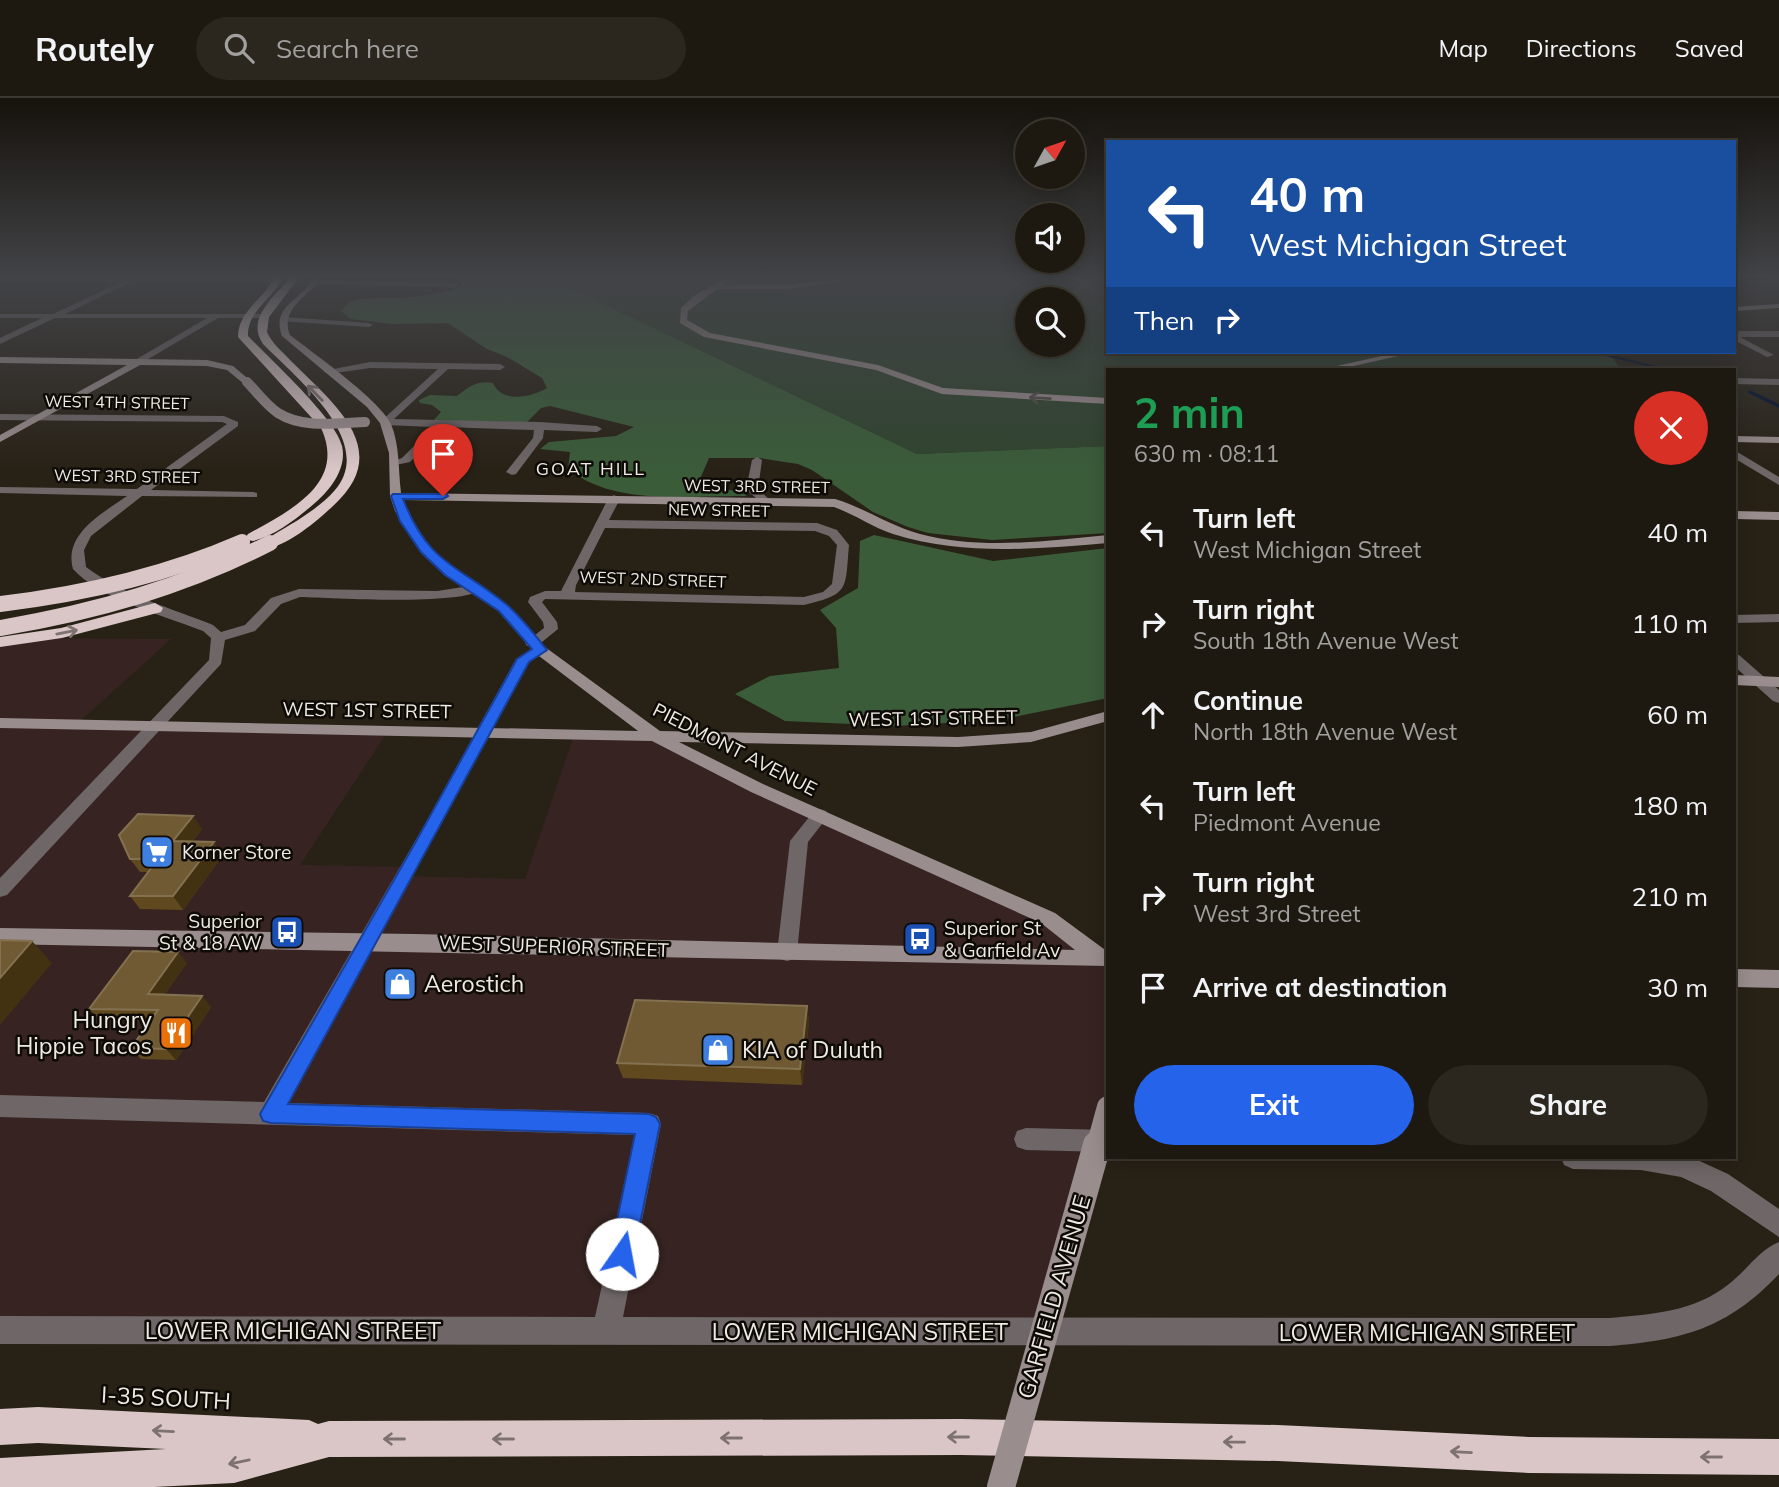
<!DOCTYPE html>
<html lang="en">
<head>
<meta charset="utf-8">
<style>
	:root { --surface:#1e1910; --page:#2b261e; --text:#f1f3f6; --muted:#a1a09f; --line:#3c3830; --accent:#2563eb }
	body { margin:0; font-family:Mulish,sans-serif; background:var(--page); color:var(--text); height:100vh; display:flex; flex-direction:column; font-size:26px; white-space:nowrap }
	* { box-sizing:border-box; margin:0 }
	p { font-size:23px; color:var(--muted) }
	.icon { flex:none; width:38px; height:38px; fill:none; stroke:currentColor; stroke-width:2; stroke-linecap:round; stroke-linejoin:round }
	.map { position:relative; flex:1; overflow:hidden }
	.sheet { position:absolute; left:1106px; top:270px; width:630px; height:791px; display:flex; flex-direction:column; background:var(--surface); border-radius:0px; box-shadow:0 4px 18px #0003,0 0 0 2px var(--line) }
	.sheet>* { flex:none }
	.top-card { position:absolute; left:1106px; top:42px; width:630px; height:214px; border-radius:0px; box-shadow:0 4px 18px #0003,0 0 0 2px var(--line); background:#1a4fa0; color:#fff; overflow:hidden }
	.needle { width:46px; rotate:50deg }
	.controls { position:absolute; left:1015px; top:21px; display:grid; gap:14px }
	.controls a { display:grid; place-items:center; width:70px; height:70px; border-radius:50%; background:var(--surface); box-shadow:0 4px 18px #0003,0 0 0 2px var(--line); font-size:35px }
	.pin { position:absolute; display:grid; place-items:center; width:60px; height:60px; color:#fff; margin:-72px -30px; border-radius:50% 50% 50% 0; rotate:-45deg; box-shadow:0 0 7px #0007 }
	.pin .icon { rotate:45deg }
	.me { position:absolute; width:77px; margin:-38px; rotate:12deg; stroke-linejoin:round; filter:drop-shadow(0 0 5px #0008) }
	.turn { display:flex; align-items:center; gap:24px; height:147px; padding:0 28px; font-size:32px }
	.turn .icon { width:91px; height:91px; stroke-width:2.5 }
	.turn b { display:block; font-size:49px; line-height:60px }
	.then { display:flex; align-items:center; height:66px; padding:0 28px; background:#0003; gap:14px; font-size:26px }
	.round { display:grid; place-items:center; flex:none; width:74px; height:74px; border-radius:37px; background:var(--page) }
	.overview { display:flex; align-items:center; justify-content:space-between; height:119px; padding:0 28px }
	h1 { font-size:42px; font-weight:700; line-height:52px; color:#1e9e55 }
	.primary-button { display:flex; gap:14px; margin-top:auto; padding:14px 28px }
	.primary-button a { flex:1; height:80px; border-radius:42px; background:var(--accent); color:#fff; font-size:28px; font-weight:700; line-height:80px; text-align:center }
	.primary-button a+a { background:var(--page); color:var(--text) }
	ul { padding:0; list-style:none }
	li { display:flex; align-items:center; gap:21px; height:91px; padding:0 28px }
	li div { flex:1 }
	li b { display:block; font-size:26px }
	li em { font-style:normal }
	header { display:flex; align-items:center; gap:42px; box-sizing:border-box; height:98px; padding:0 35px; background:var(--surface); border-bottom:2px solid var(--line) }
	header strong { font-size:33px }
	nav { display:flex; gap:38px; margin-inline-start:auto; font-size:24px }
	.search { width:490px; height:63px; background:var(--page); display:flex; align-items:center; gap:18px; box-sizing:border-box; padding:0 24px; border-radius:38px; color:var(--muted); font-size:26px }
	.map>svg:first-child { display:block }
	.commercial { fill:#372422 }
	.green { fill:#30442f; fill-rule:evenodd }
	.forest { fill:#3a5c39 }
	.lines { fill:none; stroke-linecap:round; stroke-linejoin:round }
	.stream-far1 { stroke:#00102e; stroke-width:2.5 }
	.stream { stroke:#00102e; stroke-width:3.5 }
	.street { fill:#6e6667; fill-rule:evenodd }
	.secondary { fill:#9a8d8e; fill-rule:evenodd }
	.highway { fill:#dac6c7; fill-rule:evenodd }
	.secondary-bridge-far2 { stroke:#9a8d8e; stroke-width:10 }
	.secondary-bridge-far1 { stroke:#9a8d8e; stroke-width:22 }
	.secondary-bridge { stroke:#9a8d8e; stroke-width:28 }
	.highway-bridge { stroke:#dac6c7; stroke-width:16 }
	.wall { fill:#60491f }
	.shaded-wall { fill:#433212 }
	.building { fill:#6f5a34; stroke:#83714f; stroke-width:2 }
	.oneway { stroke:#7e7271 }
	.oneway2 { stroke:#544c4a }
	.route { fill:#2563eb; stroke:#184099; stroke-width:2 }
	.labels { text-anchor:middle; stroke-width:5; stroke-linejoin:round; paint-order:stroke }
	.far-street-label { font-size:16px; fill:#efeae3; stroke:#0e0b07 }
	.far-neighbourhood-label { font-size:18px; letter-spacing:2px; fill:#efeae3; stroke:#0e0b07 }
	.street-label { font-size:19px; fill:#efeae3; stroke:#0e0b07 }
	.poi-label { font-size:19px; fill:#efeae3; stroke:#0e0b07; text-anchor:start }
	.near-poi-label { font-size:23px; fill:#efeae3; stroke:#0e0b07; text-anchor:start }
	.near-street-label { font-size:23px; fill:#efeae3; stroke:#0e0b07 }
</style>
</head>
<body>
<header>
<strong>Routely</strong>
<div class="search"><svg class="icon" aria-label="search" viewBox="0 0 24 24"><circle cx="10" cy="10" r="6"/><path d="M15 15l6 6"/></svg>Search here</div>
<nav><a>Map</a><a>Directions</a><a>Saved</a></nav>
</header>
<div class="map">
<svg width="1779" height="1389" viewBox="0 0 1779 1389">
	<rect width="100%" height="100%" fill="#282116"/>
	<path class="commercial" d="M0,540L171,541L77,626L388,633L300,767L410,769L405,778L525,781L574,637L657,639L1048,820L1102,861L1108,876V1013L1054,1235L0,1231Z"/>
	<path class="green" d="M545,178H1108V254H1608L1621,271H1108V348L917,356ZM1027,201H1073V247H1027Z"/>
	<g class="forest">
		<path d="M461,178H545L917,356L1108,348V435L992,442L928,435L908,429L873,414L812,372L798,366L759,360H709L697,388L745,394L746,398C688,397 616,409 568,371L570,354L540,351L549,344L616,338L634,329L550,308L541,310L527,324L433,323L441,314L432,307L420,305L419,302L430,297L457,298C468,289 478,282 493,285C502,306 532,299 547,290L542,280L507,259L487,251L448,225L393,226L350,221L341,213L350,203C387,196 425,205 461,188Z"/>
		<path d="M874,437L993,463L1108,450V600L999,622L895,628L785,623L735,596L770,578L839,570L836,530L820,512L858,490L860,443Z"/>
	</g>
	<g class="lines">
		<path class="stream-far1" d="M1595,254L1663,271"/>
		<path class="stream" d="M1750,294L1779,308"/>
		<g class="street">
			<path d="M1766,178L1779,179V184L1767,180Z"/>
			<path d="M0,180H295L299,182L295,184H131L65,216H264L268,218L264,220H218L138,267L135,266V262L207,220H55L0,246V240L42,220H0V216H53L121,184H0Z"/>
			<path d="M315,182L455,185L459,187L455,189L312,186Z"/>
			<path d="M283,219L369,225L373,227L369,229L280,223Z"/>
			<path d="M1734,233H1779V239H1740L1774,257L1767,259L1734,242Z"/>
			<path d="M370,264L500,266L505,269L500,272L448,271L394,321L540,324L597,328L602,331L597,334L544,332L543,340L516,376L512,377L506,374L533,340L534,332L444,329L410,364L391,368V364L402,360L433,329L385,327L380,324L438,271L370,270L328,276L323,273Z"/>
			<path d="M1734,280L1779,281V287L1734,286Z"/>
			<path d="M0,316L224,318L238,324V328L151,392L253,394L257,395V399L142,398L91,438L84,452L86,469C123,497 171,510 213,527L221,534L245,527L271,500L299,491L437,493L476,487L483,491C462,508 333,500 300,499L281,506L255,533L225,542L221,566L7,797L0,799V780L209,562L211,540L203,533C165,518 100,501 73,471C63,436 103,415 127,398L0,395V389L137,391L227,326L222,324L0,322Z"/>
			<path d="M1734,352L1779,379V387L1734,360Z"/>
			<path d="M757,359L762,362L758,391L771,403L765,407L746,392L752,362Z"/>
			<path d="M614,397L620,401L609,422L817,425L837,432L849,447C845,492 850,496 804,507L545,501L542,504L557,524L558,531L537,548H527L525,545L544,530L543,524L528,504L530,499L545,493H561L608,401ZM605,430L815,433L829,438L837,447L832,486L823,494L804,499L575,494L576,487Z"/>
			<path d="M1779,516V524L1734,525V517Z"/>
			<path d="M540,548L547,552L529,564L289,1005L649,1015L658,1018L661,1026L623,1219L1610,1220C1653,1216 1694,1214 1729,1186C1746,1173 1759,1152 1779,1144V1176C1727,1231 1683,1242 1610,1248L0,1246V1218L595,1219L635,1037L0,1019V997L264,1004L425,726L516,561Z"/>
			<path d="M1734,556L1739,557L1779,592V605L1773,603L1734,568Z"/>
			<path d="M820,711L826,713L829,717L808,744L797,855L794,861L787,863L780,861L777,855L790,743L814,713Z"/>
			<path d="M1026,1030L1108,1032V1054L1026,1052L1017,1049L1014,1041L1017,1033Z"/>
			<path d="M1561,1059H1691L1728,1076L1779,1111V1139L1711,1093L1681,1079L1641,1072L1573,1071L1564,1067Z"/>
		</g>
		<g class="secondary">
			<path d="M314,178H320L319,184C305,199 280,213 290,237C313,255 380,302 391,326C400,348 398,371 401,395L835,401C865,410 890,428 920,436C980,452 1046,443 1108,437V445C1035,451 964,458 893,436C872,429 854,416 834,409L403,402L407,413L430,450L454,471L508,507L545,549L660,633L958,639L1031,634L1108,613V623L1031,644L958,649L679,644L763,686L1055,815L1108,854V868L0,846V830L414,836L1075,852L1041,825L751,694L652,643L0,630V620L638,633L535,555L498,513L444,477L421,455L395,413L390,398L389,355L380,325L367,309L282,238C270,207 305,201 314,178Z"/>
			<path d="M728,178H737L724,187H785L876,178L785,191H717L688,213L687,222L710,235L878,267L943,290L1108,300V306L942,296L876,272L704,239L680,225L681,210L694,198Z"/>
			<path d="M1779,206V210L1734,213V209Z"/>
			<path d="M1400,254H1416L1340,271H1323Z"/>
			<path d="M0,259L207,262L233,268L252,284L244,286L227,272L207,268L140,267L0,344V337L127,267L0,265Z"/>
			<path d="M1734,338L1779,339V345L1734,344Z"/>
			<path d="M1734,413L1779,414V422L1734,421Z"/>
			<path d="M1734,577L1779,579V589L1734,587Z"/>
			<path d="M1734,871L1779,872V890L1734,889Z"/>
		</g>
		<g class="highway">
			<path d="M275,178H283C274,201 247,212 248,238C270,261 336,321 342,348C347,369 332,390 316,404C299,419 275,438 253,443L248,442L246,439L248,436C289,413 347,386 321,330L238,239C238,212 265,201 275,178Z"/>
			<path d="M292,178H300L269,219L267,234C272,246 283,254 291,263C334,306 395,352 333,408C317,423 292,444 270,450L262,445L265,442C289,427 317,413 335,392C377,343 295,279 263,246C245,220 276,197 292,178Z"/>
			<path d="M155,505L163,510L161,514L62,540L0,549V539L61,530Z"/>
			<path d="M38,1309L309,1322L318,1326L329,1323L961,1321L1278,1327L1529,1339L1779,1341V1377L1529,1375L1278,1363L961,1357L329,1359L234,1385L154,1389H0V1360L166,1351L38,1345L0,1347V1311Z"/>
		</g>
		<path class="secondary-bridge-far2" d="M247,284C257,294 266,307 278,315C303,331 338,325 365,324"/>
		<path class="secondary-bridge-far1" d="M1097,1049L1108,1009"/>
		<path class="secondary-bridge" d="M1001,1389L1097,1047"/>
		<g class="highway-bridge">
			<path d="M0,506C84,496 164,478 242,444"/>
			<path d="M0,530C95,514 184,489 270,445"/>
		</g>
	</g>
	<g class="wall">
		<path d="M202,731L192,744L223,757L183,812L140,811L130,798L148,774H140L130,761Z"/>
		<path d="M187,865L164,897L211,909L176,962L141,961L131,950L150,923L99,921L89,911Z"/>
		<path d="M807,908L809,924L802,987L623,980L617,965Z"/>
	</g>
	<g class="shaded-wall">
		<path d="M193,718L202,731L182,757L173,743Z"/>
		<path d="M214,744L223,757L183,812L173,798Z"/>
		<path d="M32,843L52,865L0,927V880Z"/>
		<path d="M178,854L187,865L157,907L148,896Z"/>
		<path d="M202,898L211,909L176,962L166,951Z"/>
		<path d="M807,908L809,924L802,987L800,971Z"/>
	</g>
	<g class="building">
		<path d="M138,716L193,718L173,743L214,744L173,798H130L158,761H130L119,737Z"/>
		<path d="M0,842L32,843L0,880Z"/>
		<path d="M133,853L178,854L148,896L202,898L166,951L131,950L158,912L89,911Z"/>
		<path d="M635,902L807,908L800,971L617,965Z"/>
	</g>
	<defs><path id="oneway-shaft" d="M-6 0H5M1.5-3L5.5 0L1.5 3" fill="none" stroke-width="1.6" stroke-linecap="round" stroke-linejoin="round" transform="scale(1.75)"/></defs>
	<g class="oneway">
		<use href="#oneway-shaft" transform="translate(315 295) rotate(-134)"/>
		<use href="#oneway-shaft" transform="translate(67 534) rotate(-11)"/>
		<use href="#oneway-shaft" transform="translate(163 1333) rotate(-177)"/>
		<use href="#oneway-shaft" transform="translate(958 1339) rotate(-180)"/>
		<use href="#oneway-shaft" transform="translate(731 1340) rotate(180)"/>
		<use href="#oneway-shaft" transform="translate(394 1341) rotate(-180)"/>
		<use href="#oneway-shaft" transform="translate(503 1341) rotate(180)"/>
		<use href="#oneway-shaft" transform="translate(1234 1344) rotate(-179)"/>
		<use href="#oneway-shaft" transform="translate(1461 1354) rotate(-177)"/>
		<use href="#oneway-shaft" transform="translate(1711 1359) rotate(-180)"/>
		<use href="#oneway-shaft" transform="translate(239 1364) rotate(168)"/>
	</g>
	<use class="oneway2" href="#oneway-shaft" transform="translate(1040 300) rotate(-177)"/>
	<linearGradient id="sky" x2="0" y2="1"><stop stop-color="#16120c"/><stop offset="0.48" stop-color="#424347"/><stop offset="1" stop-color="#424347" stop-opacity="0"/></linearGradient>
	<rect width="1779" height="372" fill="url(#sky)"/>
	<path class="route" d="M393,396H446L448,398L443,401H403C429,468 459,467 507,507C521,519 535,537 547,552L529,564L288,1006L649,1016L656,1019L660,1026L634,1156L631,1164L622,1168L613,1164L610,1156L635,1036L271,1025L263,1023L260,1016L414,747L517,561L532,551L499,513L445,477L421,454L400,423L391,398Z"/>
	<defs>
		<symbol id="supermarket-square" viewBox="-11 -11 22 22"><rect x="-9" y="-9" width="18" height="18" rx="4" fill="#3f7fe0" stroke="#0e0b07"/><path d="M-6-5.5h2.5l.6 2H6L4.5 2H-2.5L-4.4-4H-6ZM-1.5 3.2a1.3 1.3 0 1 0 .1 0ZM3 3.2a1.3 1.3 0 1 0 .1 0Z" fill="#fff"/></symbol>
		<symbol id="bus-square" viewBox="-11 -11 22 22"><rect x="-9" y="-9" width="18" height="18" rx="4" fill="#1a4fb4" stroke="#0e0b07"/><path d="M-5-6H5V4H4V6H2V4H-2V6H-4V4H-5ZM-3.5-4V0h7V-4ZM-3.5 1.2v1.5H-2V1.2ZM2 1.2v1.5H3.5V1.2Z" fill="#fff"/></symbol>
		<symbol id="shop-square" viewBox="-11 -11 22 22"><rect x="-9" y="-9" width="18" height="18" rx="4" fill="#3f7fe0" stroke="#0e0b07"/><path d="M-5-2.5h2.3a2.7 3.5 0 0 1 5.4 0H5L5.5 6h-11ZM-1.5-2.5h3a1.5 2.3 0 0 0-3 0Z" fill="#fff"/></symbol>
		<symbol id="restaurant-square" viewBox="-11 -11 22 22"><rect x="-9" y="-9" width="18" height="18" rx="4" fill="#e8710a" stroke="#0e0b07"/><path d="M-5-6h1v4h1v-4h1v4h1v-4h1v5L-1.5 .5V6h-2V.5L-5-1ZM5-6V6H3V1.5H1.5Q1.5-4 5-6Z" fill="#fff"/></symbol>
	</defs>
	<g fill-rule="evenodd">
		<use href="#supermarket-square" x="138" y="735" width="38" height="38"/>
		<use href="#bus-square" x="268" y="815" width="38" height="38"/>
		<use href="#bus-square" x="901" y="822" width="38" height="38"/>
		<use href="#shop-square" x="381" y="867" width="38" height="38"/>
		<use href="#restaurant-square" x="157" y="916" width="38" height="38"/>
		<use href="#shop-square" x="699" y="933" width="38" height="38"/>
	</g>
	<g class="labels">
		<g class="far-street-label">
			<text transform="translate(117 304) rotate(1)" y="6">WEST 4TH STREET</text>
			<text transform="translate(127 378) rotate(1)" y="6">WEST 3RD STREET</text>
			<text transform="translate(757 388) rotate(1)" y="6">WEST 3RD STREET</text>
			<text transform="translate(719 412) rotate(1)" y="6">NEW STREET</text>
			<text transform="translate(653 481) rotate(2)" y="6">WEST 2ND STREET</text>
		</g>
		<g class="far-neighbourhood-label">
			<text x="591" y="377">GOAT HILL</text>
		</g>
		<g class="street-label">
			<text transform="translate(367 612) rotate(1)" y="7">WEST 1ST STREET</text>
			<text transform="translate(933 620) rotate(-1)" y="7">WEST 1ST STREET</text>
			<text transform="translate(735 651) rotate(27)" y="7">PIEDMONT AVENUE</text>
			<text transform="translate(554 848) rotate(2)" y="7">WEST SUPERIOR STREET</text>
		</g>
		<g class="poi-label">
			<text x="182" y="761">Korner Store</text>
			<text x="262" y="830" text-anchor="end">Superior<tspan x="262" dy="22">St &amp; 18 AW</tspan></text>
			<text x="944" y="837">Superior St<tspan x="944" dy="22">&amp; Garfield Av</tspan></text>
		</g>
		<g class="near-poi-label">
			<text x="424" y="894">Aerostich</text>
			<text x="152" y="930" text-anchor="end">Hungry<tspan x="152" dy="26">Hippie Tacos</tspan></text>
			<text x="742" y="960">KIA of Duluth</text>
		</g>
		<g class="near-street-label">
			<text transform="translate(1054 1199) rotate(-74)" y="8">GARFIELD AVENUE</text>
			<text x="293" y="1241">LOWER MICHIGAN STREET</text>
			<text x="860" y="1242">LOWER MICHIGAN STREET</text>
			<text x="1427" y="1243">LOWER MICHIGAN STREET</text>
			<text transform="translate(166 1300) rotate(3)" y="8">I-35 SOUTH</text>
		</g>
	</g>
</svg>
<div class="controls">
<a><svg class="needle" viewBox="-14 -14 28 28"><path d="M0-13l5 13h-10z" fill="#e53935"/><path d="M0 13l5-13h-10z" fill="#a1a09f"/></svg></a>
<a><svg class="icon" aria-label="sound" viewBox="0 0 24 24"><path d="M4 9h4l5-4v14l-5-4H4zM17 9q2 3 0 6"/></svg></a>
<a><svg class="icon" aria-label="search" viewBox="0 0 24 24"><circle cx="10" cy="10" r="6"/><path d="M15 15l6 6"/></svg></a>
</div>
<div class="pin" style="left:443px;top:398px;background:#d93025"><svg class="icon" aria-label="arrive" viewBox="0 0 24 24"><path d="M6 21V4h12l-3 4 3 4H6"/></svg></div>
<svg class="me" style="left:622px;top:1156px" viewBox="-20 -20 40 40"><circle r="19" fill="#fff"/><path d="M0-13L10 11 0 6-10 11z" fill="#2563eb"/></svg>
<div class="top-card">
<div class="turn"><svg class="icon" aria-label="left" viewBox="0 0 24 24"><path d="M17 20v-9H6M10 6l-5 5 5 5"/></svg><div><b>40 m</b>West Michigan Street</div></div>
<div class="then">Then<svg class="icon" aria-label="right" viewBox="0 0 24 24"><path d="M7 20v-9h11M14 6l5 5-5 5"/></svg></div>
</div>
<section class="sheet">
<div class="overview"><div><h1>2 min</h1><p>630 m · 08:11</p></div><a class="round" style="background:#d93025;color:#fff"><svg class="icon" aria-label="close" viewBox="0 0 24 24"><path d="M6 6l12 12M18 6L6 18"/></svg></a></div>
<ul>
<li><svg class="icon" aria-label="left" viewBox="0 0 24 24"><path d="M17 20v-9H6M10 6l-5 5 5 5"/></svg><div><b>Turn left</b><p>West Michigan Street</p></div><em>40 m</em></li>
<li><svg class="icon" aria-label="right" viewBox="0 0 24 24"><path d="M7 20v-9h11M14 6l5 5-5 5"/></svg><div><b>Turn right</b><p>South 18th Avenue West</p></div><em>110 m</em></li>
<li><svg class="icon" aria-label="ahead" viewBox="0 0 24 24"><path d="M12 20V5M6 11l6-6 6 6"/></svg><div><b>Continue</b><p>North 18th Avenue West</p></div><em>60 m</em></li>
<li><svg class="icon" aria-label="left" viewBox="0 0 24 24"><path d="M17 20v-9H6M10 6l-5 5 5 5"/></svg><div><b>Turn left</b><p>Piedmont Avenue</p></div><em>180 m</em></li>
<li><svg class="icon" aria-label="right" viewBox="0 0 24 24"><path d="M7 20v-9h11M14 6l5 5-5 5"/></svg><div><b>Turn right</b><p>West 3rd Street</p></div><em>210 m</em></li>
<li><svg class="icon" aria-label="arrive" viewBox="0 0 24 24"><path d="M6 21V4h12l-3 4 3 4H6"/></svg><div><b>Arrive at destination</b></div><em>30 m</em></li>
</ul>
<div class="primary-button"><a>Exit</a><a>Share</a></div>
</section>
</div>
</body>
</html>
